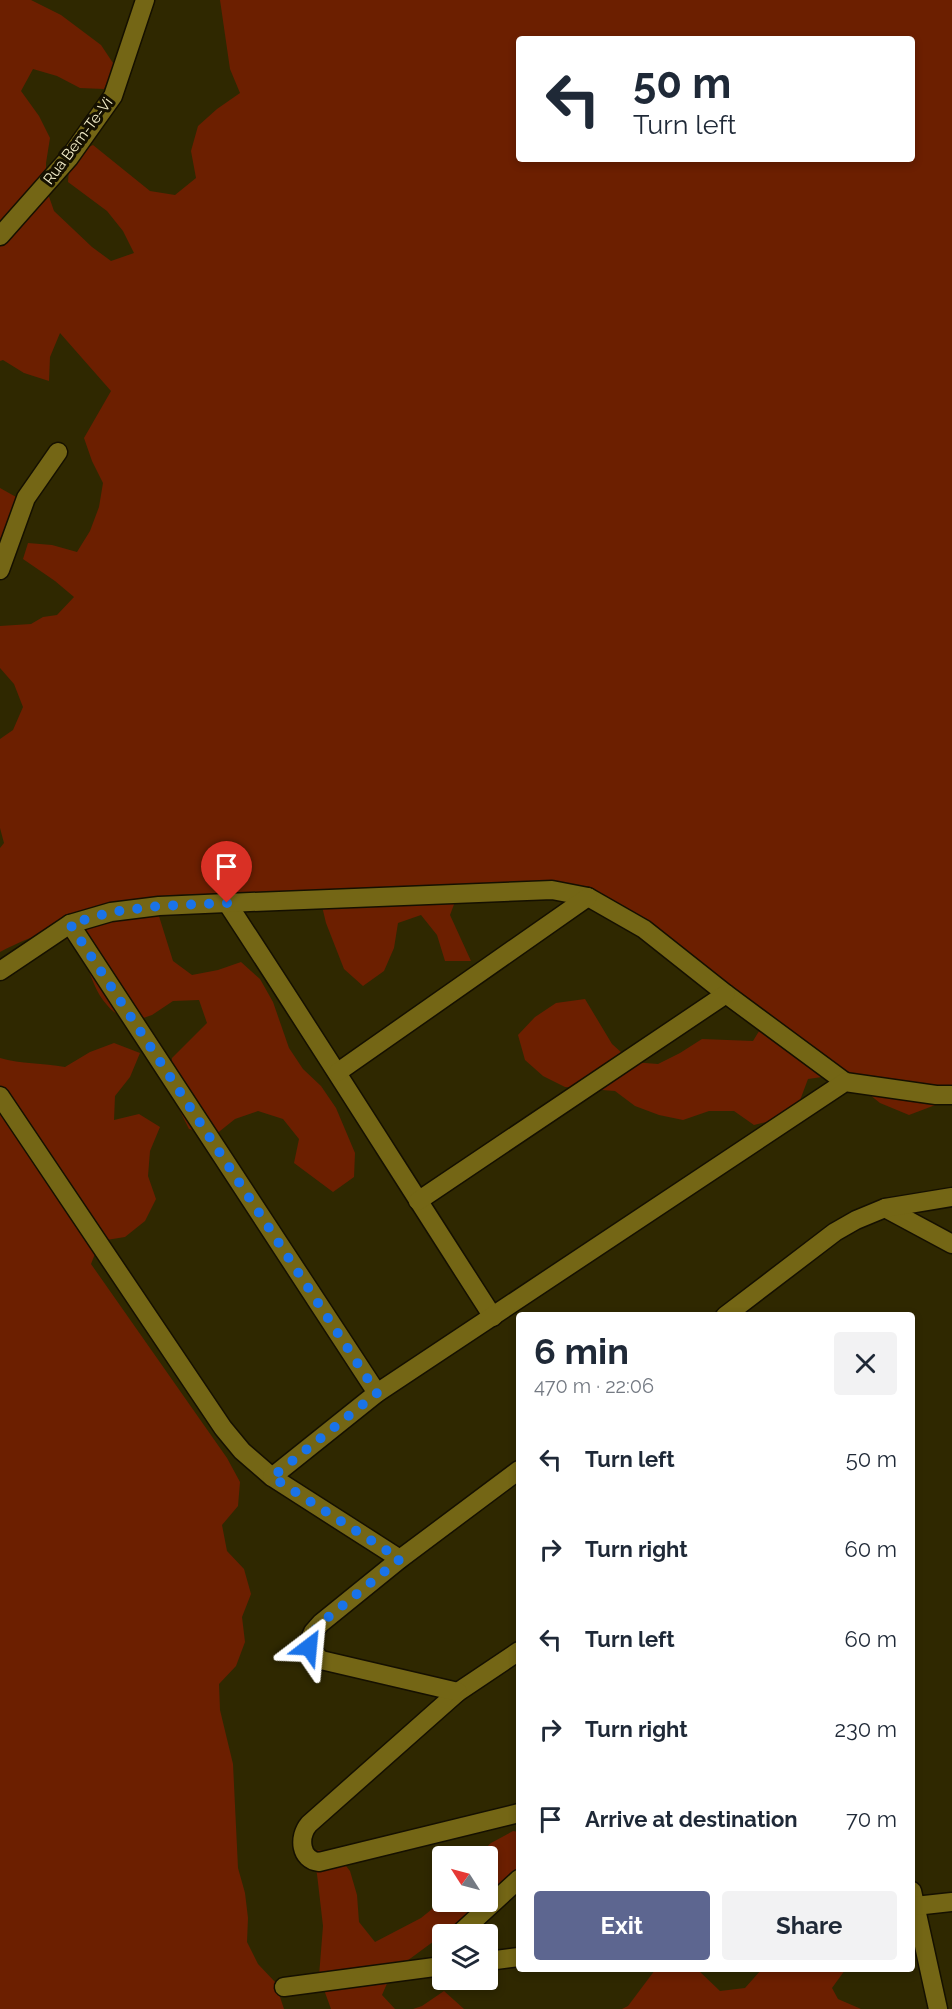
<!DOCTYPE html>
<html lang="en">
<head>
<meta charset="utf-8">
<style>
	:root { --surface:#fff; --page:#f2f2f3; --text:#1f2937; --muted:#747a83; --accent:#5d6690 }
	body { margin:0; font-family:Raleway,sans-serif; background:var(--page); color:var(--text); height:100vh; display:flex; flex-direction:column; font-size:22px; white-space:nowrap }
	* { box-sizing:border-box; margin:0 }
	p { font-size:20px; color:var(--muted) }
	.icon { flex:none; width:33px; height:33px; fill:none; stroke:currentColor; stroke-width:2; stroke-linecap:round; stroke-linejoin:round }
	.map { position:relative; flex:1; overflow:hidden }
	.drawer { position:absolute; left:516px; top:1312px; width:399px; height:660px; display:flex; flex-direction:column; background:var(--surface); border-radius:6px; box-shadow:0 3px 9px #0003 }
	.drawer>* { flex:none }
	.top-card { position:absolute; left:516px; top:36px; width:399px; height:126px; border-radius:6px; box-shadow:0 3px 9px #0003; background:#fff; color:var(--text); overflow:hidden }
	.needle { width:39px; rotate:306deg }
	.tools { position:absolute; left:432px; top:1846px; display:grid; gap:12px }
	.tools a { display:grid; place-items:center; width:66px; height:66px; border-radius:6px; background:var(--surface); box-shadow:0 3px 9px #0003; font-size:30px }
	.pin { position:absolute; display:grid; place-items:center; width:51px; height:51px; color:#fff; margin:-62px -26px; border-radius:50% 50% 50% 0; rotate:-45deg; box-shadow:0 0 6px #0007 }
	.pin .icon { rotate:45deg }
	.me { position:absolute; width:66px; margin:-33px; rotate:29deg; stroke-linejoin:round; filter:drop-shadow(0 0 4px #0008) }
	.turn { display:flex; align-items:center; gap:21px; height:126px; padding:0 18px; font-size:27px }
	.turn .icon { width:78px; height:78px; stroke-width:2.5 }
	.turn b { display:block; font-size:42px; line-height:51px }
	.round { display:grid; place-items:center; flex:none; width:63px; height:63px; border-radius:6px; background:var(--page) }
	.headline { display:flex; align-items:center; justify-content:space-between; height:102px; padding:0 18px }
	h1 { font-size:36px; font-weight:700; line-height:45px }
	.button { display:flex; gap:12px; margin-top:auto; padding:12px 18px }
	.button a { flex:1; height:69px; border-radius:6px; background:var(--accent); color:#fff; font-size:24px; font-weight:700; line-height:69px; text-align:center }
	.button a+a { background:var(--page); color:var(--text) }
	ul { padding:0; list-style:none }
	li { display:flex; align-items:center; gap:18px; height:90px; padding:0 18px }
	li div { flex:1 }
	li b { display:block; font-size:22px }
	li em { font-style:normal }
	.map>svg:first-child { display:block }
	.green { fill:#6c1f00; fill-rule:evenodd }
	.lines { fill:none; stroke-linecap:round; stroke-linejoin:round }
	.minor-casing { stroke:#151000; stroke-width:21 }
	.minor { stroke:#746615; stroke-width:18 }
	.route { stroke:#1a73e8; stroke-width:10; stroke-dasharray:0 18 }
	.labels { text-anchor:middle; stroke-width:6; stroke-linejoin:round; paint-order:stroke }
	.street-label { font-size:15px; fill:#f4eec9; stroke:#151000 }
</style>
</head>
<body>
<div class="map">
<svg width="952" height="2009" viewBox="0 0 952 2009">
	<rect width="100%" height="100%" fill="#2f2800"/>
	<g class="green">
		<path d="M0,0H31L61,15L101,45L115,66L104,89L80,88L57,76L33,69L21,91L39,116L50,138L46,163V188L54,211L92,247L111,261L134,253L123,231L107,211L68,182L70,156L93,145L150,191L175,195L196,178L191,151L198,126L217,109L240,93L230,69L220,0H952V1101L938,1104L909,1115L880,1103L859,1086L836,1075L808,1079L799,1103L779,1119L754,1125L734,1111H709L683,1120L659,1115L635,1106L615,1091L565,1087L543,1076L525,1060L518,1035L535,1017L556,1003L585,999L612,1044L632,1062L658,1064L680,1053L702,1039L753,1041L767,1018L627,916L583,900H557L535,889L459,891L450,915L471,961H445L437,935L421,915L398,923L394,948L384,971L363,986L344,969L326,923L320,898L295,891L174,895L158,913L173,961L192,975L218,970L241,962L260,979L273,1002L289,1048L303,1069L321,1086L336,1108L355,1153L354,1177L333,1192L294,1163L299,1139L283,1119L258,1111L235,1119L215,1135L189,1129L178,1107L170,1084L172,1058L207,1023L199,1000L173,1001L152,1015L129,1023C122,1017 112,1012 107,1005C96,993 92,978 86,964C65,918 34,935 0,952V848L4,843L0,828V739L13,730L23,707L14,684L0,668V626L31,624L43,617L57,615L74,597L55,581L23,559L28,543L52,545L77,552L90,531L99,507L103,483L92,461L84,438L111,391L60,333L50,357L49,381L24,373L3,360L0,361ZM519,39H912V159H519Z"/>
		<path d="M0,488L25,502L21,527L0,538Z"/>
		<path d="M114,1043L140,1053L130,1077L115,1096L114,1120L139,1114L160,1127L150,1151L148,1176L156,1199L145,1221L125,1237L100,1241L91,1264L227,1458L240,1482L238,1506L222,1525L227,1551L244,1569L251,1594L242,1617L245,1642L236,1666L219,1684L220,1710L233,1764L238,1868L245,1893L248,1918L247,1942L258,1964L275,1982L284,2009H0V1058C21,1064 43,1063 65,1067L90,1052Z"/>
		<path d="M513,1831L519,1832V1872L488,1902V1857H476L491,1843Z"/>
		<path d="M310,1850L334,1851L350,1871L357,1895L359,1922L375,1942L421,1918L442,1901L487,1902L392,1972L382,1995L395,2009H331L319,1976L323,1926L317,1874Z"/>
		<path d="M655,1970H698L720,1991L745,1988L761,1970H845L832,1988L838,1999L861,2009H622L628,2006Z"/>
		<path d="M444,1991L464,2009H413L422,2006Z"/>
	</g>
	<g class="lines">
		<defs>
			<g id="minor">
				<path d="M0,236L69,158L113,96L145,0"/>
				<path d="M0,570L26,498L58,452"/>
				<path d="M227,903C317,1040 404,1179 493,1317"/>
				<path d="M70,924L377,1393"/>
				<path d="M0,971L70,924L111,912L159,906L227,903L552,890L588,897L644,929L726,994L845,1082"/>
				<path d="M338,1072L588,897"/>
				<path d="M0,1096L223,1428L242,1451L272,1477L400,1559"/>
				<path d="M418,1201L726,994"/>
				<path d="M885,1208L952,1244"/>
				<path d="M725,1316L835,1232L856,1220L885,1208L952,1197"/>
				<path d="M272,1477L377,1393L845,1082L936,1095H952"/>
				<path d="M519,1651L458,1692L309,1824C298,1837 300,1860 319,1862L519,1813"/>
				<path d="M458,1692L321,1660L309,1647L310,1639L313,1632L321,1623L400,1559L519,1470"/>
				<path d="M912,1891L938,2009"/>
				<path d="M915,1906L952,1902"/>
				<path d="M458,1935L519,1879"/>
				<path d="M488,1961L519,1957"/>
				<path d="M284,1987L442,1966"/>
			</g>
		</defs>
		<use href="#minor" class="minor-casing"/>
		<use href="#minor" class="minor"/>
	</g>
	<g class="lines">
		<path class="route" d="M227,903L159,906L111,912L70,924L377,1393L272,1477L400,1559L321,1623C314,1631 310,1636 309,1647"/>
	</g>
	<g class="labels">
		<g class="street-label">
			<text transform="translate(78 141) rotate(-53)" y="5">Rua Bem-Te-Vi</text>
		</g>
	</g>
</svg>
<div class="tools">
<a><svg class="needle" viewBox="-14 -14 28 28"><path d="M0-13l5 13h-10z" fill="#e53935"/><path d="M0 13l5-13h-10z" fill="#747a83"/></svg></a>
<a><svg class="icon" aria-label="layers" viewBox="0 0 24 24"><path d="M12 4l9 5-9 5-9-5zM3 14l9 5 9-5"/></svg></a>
</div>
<div class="pin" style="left:227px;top:903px;background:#d93025"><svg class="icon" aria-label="arrive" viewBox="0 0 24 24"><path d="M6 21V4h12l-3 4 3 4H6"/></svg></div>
<svg class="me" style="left:309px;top:1647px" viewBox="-20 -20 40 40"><path d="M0-17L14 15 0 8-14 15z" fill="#1a73e8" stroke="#fff" stroke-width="4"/></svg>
<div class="top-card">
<div class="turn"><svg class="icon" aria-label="left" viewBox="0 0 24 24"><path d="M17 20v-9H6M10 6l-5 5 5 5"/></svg><div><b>50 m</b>Turn left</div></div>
</div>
<section class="drawer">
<div class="headline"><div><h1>6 min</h1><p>470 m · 22:06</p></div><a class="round"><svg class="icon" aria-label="close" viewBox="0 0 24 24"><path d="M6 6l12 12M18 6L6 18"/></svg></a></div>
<ul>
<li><svg class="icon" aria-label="left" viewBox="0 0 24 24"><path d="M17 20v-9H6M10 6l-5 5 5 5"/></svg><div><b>Turn left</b></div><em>50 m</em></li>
<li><svg class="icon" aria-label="right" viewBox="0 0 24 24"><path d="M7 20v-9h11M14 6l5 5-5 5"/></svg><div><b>Turn right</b></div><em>60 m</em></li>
<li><svg class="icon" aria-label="left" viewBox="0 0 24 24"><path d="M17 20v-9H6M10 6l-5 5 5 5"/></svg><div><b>Turn left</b></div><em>60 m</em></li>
<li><svg class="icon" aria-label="right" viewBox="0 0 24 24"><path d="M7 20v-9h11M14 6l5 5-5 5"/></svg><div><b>Turn right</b></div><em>230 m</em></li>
<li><svg class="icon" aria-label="arrive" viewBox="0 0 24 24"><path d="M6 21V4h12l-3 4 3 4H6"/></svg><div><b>Arrive at destination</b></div><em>70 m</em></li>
</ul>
<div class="button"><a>Exit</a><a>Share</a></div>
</section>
</div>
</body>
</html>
